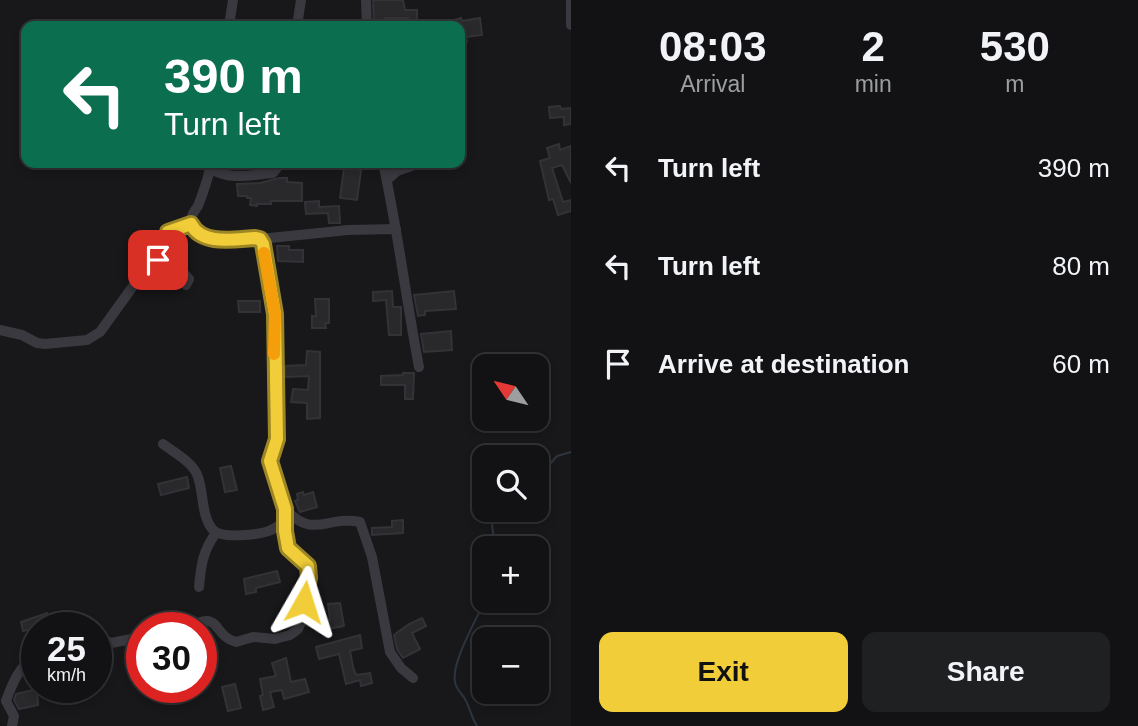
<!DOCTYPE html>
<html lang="en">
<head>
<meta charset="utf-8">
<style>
	:root { --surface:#121214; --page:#1f2022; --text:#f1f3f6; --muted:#9c9ea0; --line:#313234; --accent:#f1ce39 }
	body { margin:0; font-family:Helvetica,sans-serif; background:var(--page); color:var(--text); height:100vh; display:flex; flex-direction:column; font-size:26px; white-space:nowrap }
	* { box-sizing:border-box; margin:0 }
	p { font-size:23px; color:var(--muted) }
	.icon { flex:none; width:38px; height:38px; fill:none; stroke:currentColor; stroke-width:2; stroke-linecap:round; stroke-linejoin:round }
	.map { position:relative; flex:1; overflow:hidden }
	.side { display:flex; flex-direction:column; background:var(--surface); width:567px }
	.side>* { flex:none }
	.banner { position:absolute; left:21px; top:21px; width:444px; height:147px; border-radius:14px; box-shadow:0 4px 10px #0003,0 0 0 2px var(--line); background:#0b6e4f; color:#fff; overflow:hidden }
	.needle { width:46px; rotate:305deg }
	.tools { position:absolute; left:472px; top:354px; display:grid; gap:14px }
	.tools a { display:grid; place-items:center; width:77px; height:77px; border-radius:14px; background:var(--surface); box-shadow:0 4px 10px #0003,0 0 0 2px var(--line); font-size:35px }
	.speed { position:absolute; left:21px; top:612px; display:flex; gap:14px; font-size:35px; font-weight:700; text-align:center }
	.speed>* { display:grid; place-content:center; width:91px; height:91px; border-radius:50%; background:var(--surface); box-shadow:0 4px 10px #0003,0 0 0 2px var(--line); line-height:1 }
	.speed small { font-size:18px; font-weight:400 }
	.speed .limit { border:10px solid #d22; background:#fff; color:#111 }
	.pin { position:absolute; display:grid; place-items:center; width:60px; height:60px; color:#fff; margin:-30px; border-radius:14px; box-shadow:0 4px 10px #0006 }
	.me { position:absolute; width:77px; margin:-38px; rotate:6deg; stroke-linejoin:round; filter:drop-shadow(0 0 5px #0008) }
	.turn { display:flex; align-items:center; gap:24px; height:147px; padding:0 28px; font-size:32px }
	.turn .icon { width:91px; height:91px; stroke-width:2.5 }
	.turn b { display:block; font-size:49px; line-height:60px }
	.eta { display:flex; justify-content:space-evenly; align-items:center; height:119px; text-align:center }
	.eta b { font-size:42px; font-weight:600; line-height:49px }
	.button { display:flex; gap:14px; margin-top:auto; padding:14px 28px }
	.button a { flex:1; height:80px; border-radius:14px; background:var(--accent); color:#111; font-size:28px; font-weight:600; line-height:80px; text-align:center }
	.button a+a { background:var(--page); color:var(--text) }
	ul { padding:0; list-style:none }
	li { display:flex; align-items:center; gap:21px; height:98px; padding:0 28px }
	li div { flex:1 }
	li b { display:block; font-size:26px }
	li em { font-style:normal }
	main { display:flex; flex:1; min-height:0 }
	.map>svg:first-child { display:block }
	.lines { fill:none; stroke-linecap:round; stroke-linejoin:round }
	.stream { stroke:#2e353e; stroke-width:2 }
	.building { fill:#29282b; stroke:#333236; stroke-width:2 }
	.minor { stroke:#39393f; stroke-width:10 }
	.route-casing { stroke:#9d8625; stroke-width:18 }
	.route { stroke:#f1ce39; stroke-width:12 }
	.slow { stroke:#f59e0b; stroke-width:12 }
</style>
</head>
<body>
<main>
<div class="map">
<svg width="571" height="726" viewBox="0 0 571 726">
	<rect width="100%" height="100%" fill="#18181a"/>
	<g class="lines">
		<g class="stream">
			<path d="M537,479L557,456L571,452"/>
			<path d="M490,509L495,548"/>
			<path d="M477,726C472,718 470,709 466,701C463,694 456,690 455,682C451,662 477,619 485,600"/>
		</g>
	</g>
	<g class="building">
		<path d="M373,0H403L405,10H417V21L408,22V18H385V21L374,22Z"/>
		<path d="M461,18L462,21L480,18L482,35L466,37L467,42L462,43L460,26H452L451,21Z"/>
		<path d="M560,106L561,109L571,108V124L564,125V117L550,118L549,107Z"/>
		<path d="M559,144L560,150L571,146V183L562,165L552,168L563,202L571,200V211L558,215L553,199L549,200L540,161L550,158L547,148Z"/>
		<path d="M344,168L361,170L357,200L340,198Z"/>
		<path d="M279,178H287V182L302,183V201H271V204H257V206L250,205L251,198H247V196H238L237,184L260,183Z"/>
		<path d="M319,201V207L339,206L340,223H329L328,213L306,214L305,202Z"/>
		<path d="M277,246H289V250H303V262L278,261Z"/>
		<path d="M392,291L393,307H401V335H389L386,300L373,301V292Z"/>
		<path d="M454,291L456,309L425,311V315L418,316L414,295Z"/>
		<path d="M315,299H329V323H325L326,328H312V316H316Z"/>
		<path d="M238,301H260V312H239Z"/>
		<path d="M451,331L452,350L424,352L421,334Z"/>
		<path d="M307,351L320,352V418L307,419V403L291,402L293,389L308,390L309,376L285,377V366L306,365Z"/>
		<path d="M403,373H414L413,399H405V385H381V376L403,375Z"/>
		<path d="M231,466L237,490L225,492L220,468Z"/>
		<path d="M187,477L189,488L161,495L158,484Z"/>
		<path d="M303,492L304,495L313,492L317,507L300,512L295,501L298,500L297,494Z"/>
		<path d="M403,520V533L372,535V528L392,527V521Z"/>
		<path d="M277,571L280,582L256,588V592L246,594L244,579Z"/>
		<path d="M340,603L344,626L328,629L326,621L330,620L328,604Z"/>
		<path d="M47,613L49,628H35L23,631L21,622Z"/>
		<path d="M422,618L426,626L412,633L420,649L403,658L397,649L394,635L409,624Z"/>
		<path d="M360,635L362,648L350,651L353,667L356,675L370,673L372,683L361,686L360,680L346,684L339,654L319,659L316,647Z"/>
		<path d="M286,658L291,682L305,679L309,692L284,699L282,690L270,692L274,707L263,710L260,696L263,695L260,679L276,676L272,663Z"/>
		<path d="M235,684L241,708L228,711L222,687Z"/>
		<path d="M37,689L38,705L19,709L14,700L16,694Z"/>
	</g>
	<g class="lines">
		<g class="minor">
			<path d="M366,0L367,26"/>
			<path d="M571,0V25"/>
			<path d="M229,26L233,0"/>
			<path d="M297,26L301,0"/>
			<path d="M383,163C398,231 406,299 419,367"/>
			<path d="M210,168C229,181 251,175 273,173L281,163"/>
			<path d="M387,180L397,171L420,163"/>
			<path d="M260,239L348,230L396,229"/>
			<path d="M186,285L189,279L182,271L171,268C167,259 161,240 168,232C172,227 185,226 191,224"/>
			<path d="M0,330L22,335L37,343L45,344L87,340L100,332L144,271L165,255L166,248"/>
			<path d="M163,444C175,453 194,463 198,477C204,494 201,516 213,530C221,539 260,535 271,530C276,528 281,524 285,521"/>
			<path d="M285,509C314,540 326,515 360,522L372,557L390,652L401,668L413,678"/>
			<path d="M199,587C201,565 203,550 216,533"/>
			<path d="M188,628C221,608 212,636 236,642L253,637L275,639L290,635L298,629L304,616L309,578L308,566L305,561L291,552L288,547L285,531V509L270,461L277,439L275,314L263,244L260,239L255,238C240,239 182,246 192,216C193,212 196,209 198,206C203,193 209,176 211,163"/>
			<path d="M96,637L111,643L142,637"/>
			<path d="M12,726L14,716L6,701C13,681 20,666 37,654"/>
		</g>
	</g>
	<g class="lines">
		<defs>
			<path id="route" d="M158,260L165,255L168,232L191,224C202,246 235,239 255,238L260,239L263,244L275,314L277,439L270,461L285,509V531L288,548L308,566L309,578L304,602"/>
		</defs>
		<use href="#route" class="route-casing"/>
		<use href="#route" class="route"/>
		<path class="slow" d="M264,253L275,314L274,354"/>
	</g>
</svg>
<div class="tools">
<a><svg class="needle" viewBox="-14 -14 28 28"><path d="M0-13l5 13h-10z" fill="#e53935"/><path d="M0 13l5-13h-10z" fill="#9c9ea0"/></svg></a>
<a><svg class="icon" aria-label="search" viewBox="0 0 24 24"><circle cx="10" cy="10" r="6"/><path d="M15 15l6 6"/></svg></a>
<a>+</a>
<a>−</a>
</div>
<div class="speed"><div>25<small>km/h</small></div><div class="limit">30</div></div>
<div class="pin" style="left:158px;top:260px;background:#d93025"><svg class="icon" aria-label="arrive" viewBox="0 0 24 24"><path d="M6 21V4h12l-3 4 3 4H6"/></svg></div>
<svg class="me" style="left:304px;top:602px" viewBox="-20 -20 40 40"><path d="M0-17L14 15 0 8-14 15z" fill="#f1ce39" stroke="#fff" stroke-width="4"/></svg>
<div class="banner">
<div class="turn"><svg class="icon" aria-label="left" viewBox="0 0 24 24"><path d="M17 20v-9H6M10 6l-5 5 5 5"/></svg><div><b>390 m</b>Turn left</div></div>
</div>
</div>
<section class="side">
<div class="eta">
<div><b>08:03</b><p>Arrival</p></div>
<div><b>2</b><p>min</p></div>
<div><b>530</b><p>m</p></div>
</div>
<ul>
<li><svg class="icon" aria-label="left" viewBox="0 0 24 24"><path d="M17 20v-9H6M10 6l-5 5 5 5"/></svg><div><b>Turn left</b></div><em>390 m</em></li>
<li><svg class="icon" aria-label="left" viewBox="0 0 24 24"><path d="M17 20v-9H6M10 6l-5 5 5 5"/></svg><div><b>Turn left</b></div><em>80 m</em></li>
<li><svg class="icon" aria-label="arrive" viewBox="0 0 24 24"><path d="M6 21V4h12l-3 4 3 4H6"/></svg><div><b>Arrive at destination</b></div><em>60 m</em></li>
</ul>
<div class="button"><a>Exit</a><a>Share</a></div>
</section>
</main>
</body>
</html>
